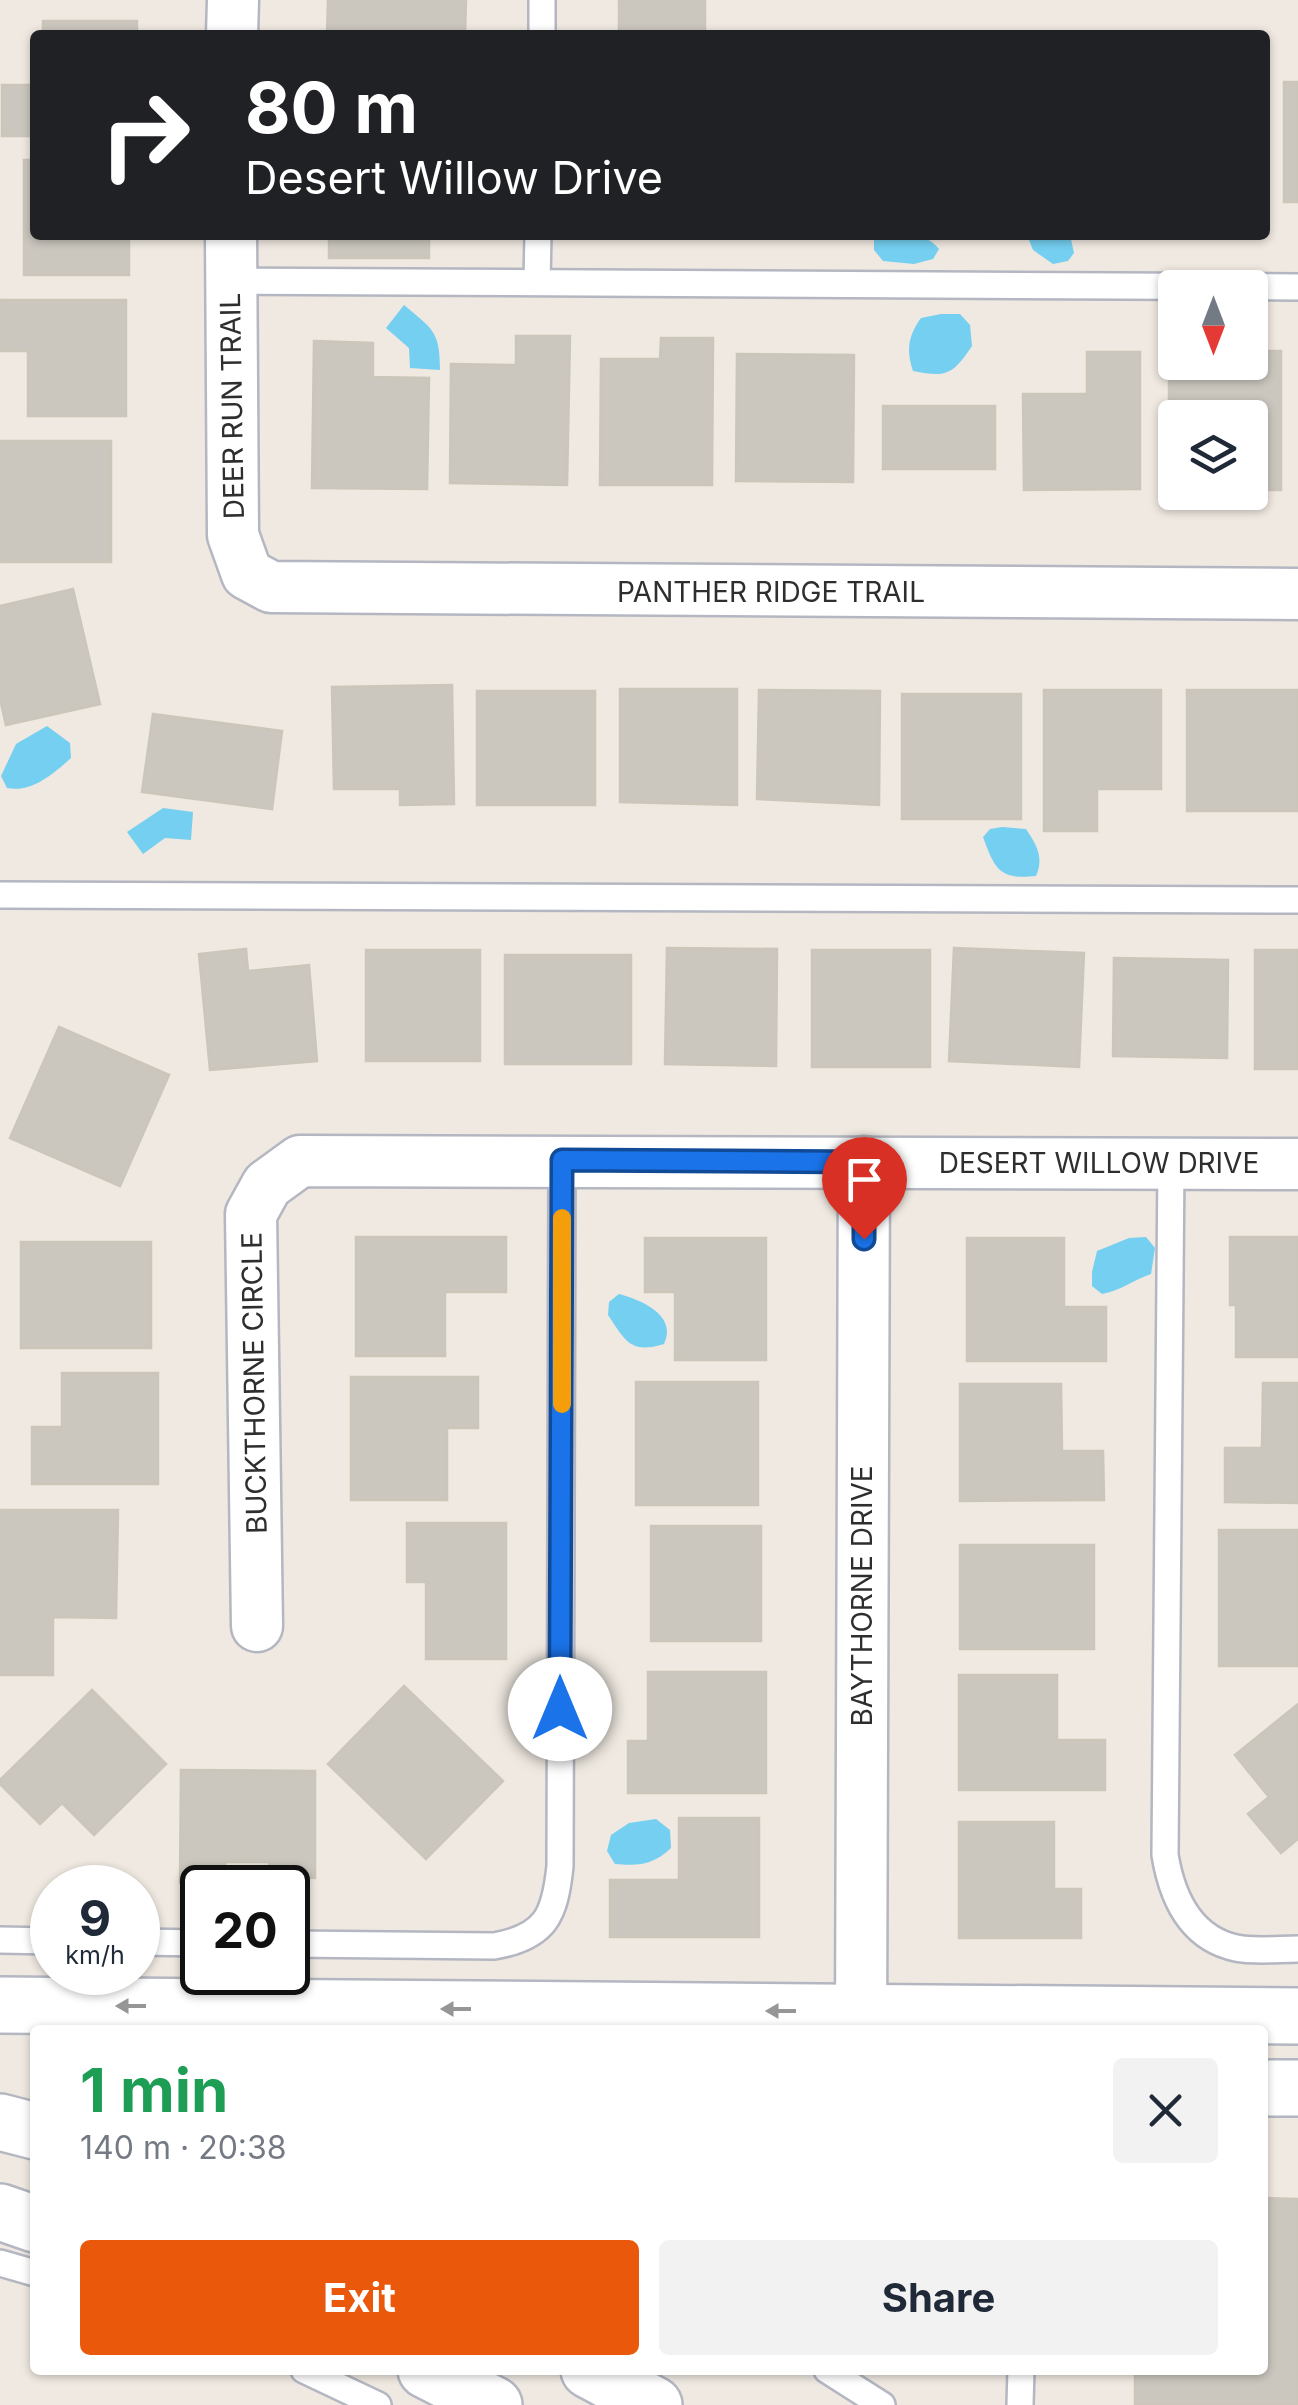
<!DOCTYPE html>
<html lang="en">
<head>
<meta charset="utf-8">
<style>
	:root { --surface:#fff; --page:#f2f2f3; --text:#1f2937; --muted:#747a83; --accent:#ea580c }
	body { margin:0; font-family:Inter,sans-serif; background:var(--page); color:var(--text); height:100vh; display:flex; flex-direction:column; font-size:38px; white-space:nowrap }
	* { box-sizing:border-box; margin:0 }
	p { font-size:32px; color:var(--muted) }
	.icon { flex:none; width:55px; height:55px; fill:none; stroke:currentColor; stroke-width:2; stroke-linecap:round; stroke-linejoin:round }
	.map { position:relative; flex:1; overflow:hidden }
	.details { position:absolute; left:30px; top:2025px; width:1238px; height:350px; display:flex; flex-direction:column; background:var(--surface); border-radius:10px; box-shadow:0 2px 8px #0004 }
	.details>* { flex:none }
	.top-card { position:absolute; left:30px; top:30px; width:1240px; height:210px; border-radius:10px; box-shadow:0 2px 8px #0004; background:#202124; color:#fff; overflow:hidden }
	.needle { width:65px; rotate:180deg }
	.buttons { position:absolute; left:1158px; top:270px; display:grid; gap:20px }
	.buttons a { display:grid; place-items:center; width:110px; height:110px; border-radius:10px; background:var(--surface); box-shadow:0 2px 8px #0004; font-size:50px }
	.speed { position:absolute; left:30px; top:1865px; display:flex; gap:20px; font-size:50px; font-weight:700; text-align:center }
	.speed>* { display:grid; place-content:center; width:130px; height:130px; border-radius:50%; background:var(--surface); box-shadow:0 2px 8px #0004; line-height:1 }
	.speed small { font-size:25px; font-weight:400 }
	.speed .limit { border:5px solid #111; border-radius:15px; background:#fff; color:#111 }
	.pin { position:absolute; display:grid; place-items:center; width:85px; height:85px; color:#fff; margin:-102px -42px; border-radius:50% 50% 50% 0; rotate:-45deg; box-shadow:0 0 10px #0007 }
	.pin .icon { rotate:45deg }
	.me { position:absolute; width:110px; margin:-55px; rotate:0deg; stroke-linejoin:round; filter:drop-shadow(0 0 8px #0008) }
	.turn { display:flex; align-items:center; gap:35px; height:210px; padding:0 50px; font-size:45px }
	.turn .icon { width:130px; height:130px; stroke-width:2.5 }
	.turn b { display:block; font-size:70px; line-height:85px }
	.round { display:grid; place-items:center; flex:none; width:105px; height:105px; border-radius:10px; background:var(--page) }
	.overview { display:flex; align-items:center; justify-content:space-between; height:170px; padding:0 50px }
	h1 { font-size:60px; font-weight:700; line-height:75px; color:#1e9e55 }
	.cta { display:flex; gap:20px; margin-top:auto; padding:20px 50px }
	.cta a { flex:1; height:115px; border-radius:10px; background:var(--accent); color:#fff; font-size:40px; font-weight:700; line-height:115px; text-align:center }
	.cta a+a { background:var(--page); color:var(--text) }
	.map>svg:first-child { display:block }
	.water { fill:#75cff0 }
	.building { fill:#cbc7bf; stroke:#cbc5ba; stroke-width:2.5 }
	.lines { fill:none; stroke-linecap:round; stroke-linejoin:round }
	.service-casing { stroke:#b4b7c1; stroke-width:30 }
	.minor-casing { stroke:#b4b7c1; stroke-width:55 }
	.tertiary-casing { stroke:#b4b7c1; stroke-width:60 }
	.secondary-casing { stroke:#b4b7c1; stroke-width:60 }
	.service { stroke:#fff; stroke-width:25 }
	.minor { stroke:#fff; stroke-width:50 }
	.tertiary { stroke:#fff; stroke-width:55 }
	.secondary { stroke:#fff; stroke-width:55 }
	.oneway { fill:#969696 }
	.route-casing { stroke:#114b97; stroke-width:25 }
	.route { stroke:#1a73e8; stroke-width:18 }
	.slow { stroke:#f59e0b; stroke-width:18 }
	.labels { text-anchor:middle; stroke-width:9; stroke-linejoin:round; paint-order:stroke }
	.street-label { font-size:28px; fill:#2e2e2e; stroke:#fff }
</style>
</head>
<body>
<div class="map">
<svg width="1298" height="2405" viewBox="0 0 1298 2405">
	<rect width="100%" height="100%" fill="#efe9e1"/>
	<g class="water">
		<path d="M874,235C894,235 926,230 939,249L933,259L914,264L883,261L874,250Z"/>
		<path d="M1027,235H1070L1074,253L1068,261L1053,264L1033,250Z"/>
		<path d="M404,305C432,329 440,330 440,370L410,368L409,348L386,328Z"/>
		<path d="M941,314H960L970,325L972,346C953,374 947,378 913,371C906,350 908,336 921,318Z"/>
		<path d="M47,726L70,743L71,758C53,774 32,793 7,788L1,776L16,744Z"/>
		<path d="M163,808L193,812L191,840L165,838L143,854L127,832Z"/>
		<path d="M1002,827L1026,829C1037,845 1044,858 1036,876C1000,880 995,870 983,837L990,829Z"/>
		<path d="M1146,1237L1155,1248L1151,1274C1133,1280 1120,1291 1102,1294L1092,1286V1272L1097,1251L1129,1238Z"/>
		<path d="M619,1294C642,1300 678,1316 664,1344C631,1354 626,1342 608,1315L609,1302Z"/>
		<path d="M656,1819L670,1830L671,1848C653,1865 639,1866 615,1864L607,1851L611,1835L629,1823Z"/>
	</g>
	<g class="building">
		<path d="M328,0H466L465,34L327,35Z"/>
		<rect x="619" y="0" width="86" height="35"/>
		<rect x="43" y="21" width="94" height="14"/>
		<rect x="1284" y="82" width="14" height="120"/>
		<rect x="2" y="85" width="33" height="51"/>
		<path d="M24,160H35V235H129V275H24Z"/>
		<rect x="329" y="235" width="100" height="23"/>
		<path d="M0,300H126V416H28V351H0Z"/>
		<path d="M516,336H570L567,485L450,483L451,364L516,365Z"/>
		<path d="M661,338H713L712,485H600L601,359H660Z"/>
		<path d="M314,341L373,343V377L429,378L427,489L312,488Z"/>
		<path d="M1250,351H1281V490H1250V418H1175V490H1169V362H1250Z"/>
		<path d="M1087,352H1140V489L1024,490L1023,394H1087Z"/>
		<path d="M737,354L854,355L853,482L736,481Z"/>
		<rect x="883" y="406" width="112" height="63"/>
		<rect x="0" y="441" width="111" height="121"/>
		<path d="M73,589L100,704L6,725L0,699V606Z"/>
		<path d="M452,685L454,804L400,805V789H334L332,687Z"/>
		<path d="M620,689H737V805L620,802Z"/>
		<path d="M759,690L880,691L879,805L757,799Z"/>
		<path d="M1044,690H1161V789H1097V831H1044Z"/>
		<rect x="1187" y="690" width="111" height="121"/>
		<rect x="477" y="691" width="118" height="114"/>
		<rect x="902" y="694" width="119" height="125"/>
		<path d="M153,714L282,731L272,809L142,792Z"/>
		<path d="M667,948L777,949L776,1066L665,1064Z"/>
		<path d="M954,948L1084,953L1079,1067L949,1061Z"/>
		<path d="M246,949L248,971L309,965L317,1061L210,1070L199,954Z"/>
		<rect x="366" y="950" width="114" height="111"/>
		<rect x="812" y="950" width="118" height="117"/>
		<rect x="1255" y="950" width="43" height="119"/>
		<rect x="505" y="955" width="126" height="109"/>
		<path d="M1114,958L1228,960L1227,1058L1113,1056Z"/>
		<path d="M59,1027L169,1075L120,1186L10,1138Z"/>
		<path d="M356,1237H506V1292H445V1356H356Z"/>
		<path d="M1230,1237H1298V1357H1236V1305H1230Z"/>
		<path d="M645,1238H766V1360H675V1292H645Z"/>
		<path d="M967,1238H1064V1307H1106V1361H967Z"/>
		<rect x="21" y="1242" width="130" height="106"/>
		<path d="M62,1373H158V1484H32V1427H62Z"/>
		<path d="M351,1377H478V1428H447V1500H351Z"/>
		<rect x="636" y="1382" width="122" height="123"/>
		<path d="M1263,1383H1298V1503L1225,1502V1448H1262Z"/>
		<path d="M960,1384H1061L1062,1451H1103L1104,1500L960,1501Z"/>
		<path d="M0,1510H118L116,1618L53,1617V1675H0Z"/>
		<path d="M407,1523H506V1659H426V1582H407Z"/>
		<rect x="651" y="1526" width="110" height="115"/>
		<rect x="1219" y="1530" width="79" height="136"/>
		<rect x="960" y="1545" width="134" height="104"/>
		<path d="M648,1672H766V1793H628V1741H648Z"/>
		<path d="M959,1675H1057V1740H1105V1790H959Z"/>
		<path d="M404,1686L503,1781L426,1859L328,1764Z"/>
		<path d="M92,1690L166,1764L94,1835L62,1803L40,1824L0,1784V1780Z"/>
		<path d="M1298,1704V1839L1281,1853L1248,1814L1269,1797L1235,1755Z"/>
		<path d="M181,1770L315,1771V1878H269V1862H225L224,1883H180Z"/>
		<path d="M679,1818H759V1937H610V1880H679Z"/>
		<path d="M959,1822H1054V1889H1081V1938H959Z"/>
		<path d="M1262,2198L1298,2199V2405H1135V2370H1262Z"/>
	</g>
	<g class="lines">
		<defs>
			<g id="service">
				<path d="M542,35V0"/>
				<path d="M231,281L1298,287"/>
				<path d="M537,281L538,235"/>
				<path d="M0,895L1298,900"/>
				<path d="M1171,1163L1165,1855C1172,1897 1190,1938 1236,1948C1255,1952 1278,1949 1298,1949"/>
				<path d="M0,1940L52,1941"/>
				<path d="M138,1942L202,1943"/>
				<path d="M288,1944L494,1946C546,1937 555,1915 560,1866L562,1160"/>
				<path d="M0,2263L35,2273"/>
				<path d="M304,2370L378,2405"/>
				<path d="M827,2370L882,2405"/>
				<path d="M1020,2405L1021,2370"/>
			</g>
			<g id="minor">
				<path d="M232,35L233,0"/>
				<path d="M231,235L233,535L247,574L271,587L1298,594"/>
				<path d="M257,1626L251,1214L267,1185L300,1161L1298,1164"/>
				<path d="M861,2030L864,1162"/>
			</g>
			<g id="tertiary">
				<path d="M0,2005L1298,2016"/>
				<path d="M1262,2088H1298"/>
			</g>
			<g id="secondary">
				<path d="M0,2122L35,2131"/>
				<path d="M0,2212L35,2224"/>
				<path d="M426,2370L494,2405"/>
				<path d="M589,2370L654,2405"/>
			</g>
		</defs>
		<use href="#service" class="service-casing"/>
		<use href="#minor" class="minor-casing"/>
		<use href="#tertiary" class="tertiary-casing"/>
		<use href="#secondary" class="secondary-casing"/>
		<use href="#service" class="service"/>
		<use href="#minor" class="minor"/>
		<use href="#tertiary" class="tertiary"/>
		<use href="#secondary" class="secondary"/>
	</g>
	<defs><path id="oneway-solid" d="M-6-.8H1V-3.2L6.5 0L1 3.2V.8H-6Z" transform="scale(2.5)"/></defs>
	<g class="oneway">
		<use href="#oneway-solid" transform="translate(131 2006) rotate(-180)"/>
		<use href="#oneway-solid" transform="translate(456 2009) rotate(-180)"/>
		<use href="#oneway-solid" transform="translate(781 2011) rotate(-180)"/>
	</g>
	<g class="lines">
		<defs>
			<path id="route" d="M560,1709L562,1160L864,1162V1239"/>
		</defs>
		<use href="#route" class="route-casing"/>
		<use href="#route" class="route"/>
		<path class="slow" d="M562,1404V1218"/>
	</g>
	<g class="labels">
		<g class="street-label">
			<text transform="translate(232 406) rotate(-91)" y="10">DEER RUN TRAIL</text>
			<text x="771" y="602">PANTHER RIDGE TRAIL</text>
			<text x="1099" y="1173">DESERT WILLOW DRIVE</text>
			<text transform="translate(254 1383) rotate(-91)" y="10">BUCKTHORNE CIRCLE</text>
			<text transform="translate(862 1596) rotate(-90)" y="10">BAYTHORNE DRIVE</text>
		</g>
	</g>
</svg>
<div class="buttons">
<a><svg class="needle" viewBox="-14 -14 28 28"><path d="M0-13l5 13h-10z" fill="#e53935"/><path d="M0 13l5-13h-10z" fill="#747a83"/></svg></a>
<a><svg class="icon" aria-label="layers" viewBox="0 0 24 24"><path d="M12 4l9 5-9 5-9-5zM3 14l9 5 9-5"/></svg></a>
</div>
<div class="speed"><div>9<small>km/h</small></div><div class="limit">20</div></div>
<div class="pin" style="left:864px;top:1239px;background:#d93025"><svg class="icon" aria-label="arrive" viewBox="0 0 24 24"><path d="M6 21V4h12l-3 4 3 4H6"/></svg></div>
<svg class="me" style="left:560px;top:1709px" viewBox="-20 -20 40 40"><circle r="19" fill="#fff"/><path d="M0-13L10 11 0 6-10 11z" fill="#1a73e8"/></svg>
<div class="top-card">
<div class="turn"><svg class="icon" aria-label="right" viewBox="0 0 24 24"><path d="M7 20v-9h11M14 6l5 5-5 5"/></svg><div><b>80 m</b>Desert Willow Drive</div></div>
</div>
<section class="details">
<div class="overview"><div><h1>1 min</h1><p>140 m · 20:38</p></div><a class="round"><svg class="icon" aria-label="close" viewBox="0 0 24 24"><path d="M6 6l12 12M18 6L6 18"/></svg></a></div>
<div class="cta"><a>Exit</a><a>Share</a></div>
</section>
</div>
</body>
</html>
